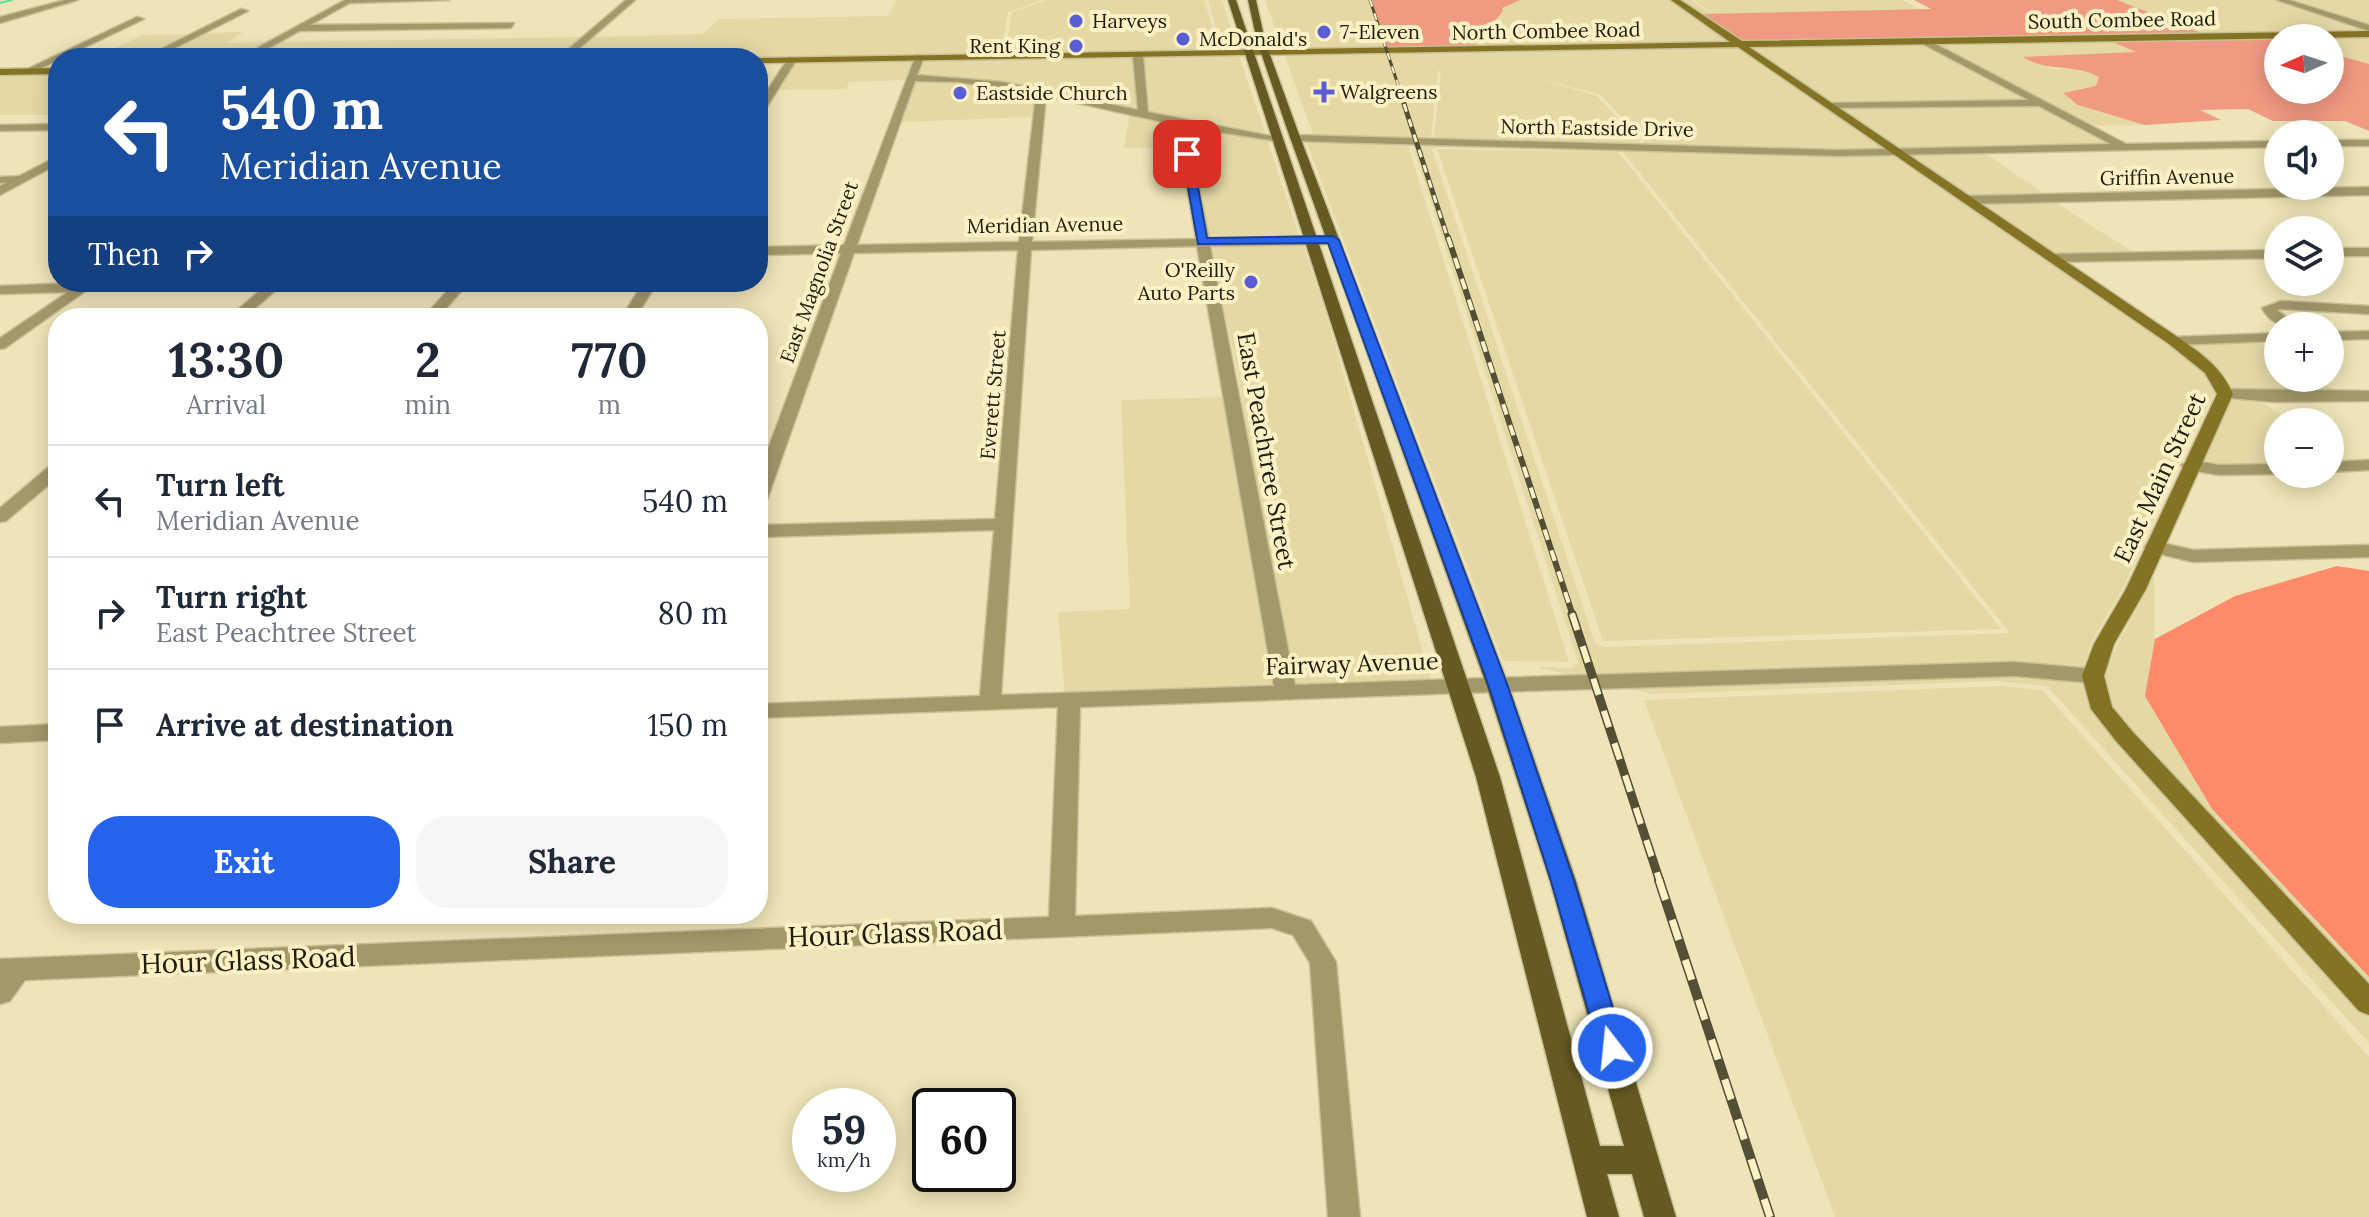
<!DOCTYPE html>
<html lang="en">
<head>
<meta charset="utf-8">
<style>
	:root { --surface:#fff; --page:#f6f6f7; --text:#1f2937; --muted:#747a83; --line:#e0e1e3; --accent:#2563eb }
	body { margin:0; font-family:Lora,serif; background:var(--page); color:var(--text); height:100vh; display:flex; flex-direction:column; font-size:30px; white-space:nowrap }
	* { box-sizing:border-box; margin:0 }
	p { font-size:26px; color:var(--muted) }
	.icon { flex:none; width:44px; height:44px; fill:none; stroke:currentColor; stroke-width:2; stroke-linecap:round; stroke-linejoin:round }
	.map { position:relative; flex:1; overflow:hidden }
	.drawer { position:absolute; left:48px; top:308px; width:720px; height:616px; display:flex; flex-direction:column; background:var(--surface); border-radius:32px; box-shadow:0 4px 20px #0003 }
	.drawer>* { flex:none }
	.hud { position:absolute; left:48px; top:48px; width:720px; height:244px; border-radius:32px; box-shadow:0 4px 20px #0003; background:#1a4fa0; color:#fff; overflow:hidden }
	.needle { width:52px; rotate:267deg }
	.fabs { position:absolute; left:2264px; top:24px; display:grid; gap:16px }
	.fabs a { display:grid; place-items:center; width:80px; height:80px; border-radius:50%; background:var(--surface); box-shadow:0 4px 20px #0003; font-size:40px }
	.speed { position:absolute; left:792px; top:1088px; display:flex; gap:16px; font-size:40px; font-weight:700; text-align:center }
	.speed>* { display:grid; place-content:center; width:104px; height:104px; border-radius:50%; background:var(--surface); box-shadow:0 4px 20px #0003; line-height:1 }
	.speed small { font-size:20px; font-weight:400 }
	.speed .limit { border:4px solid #111; border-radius:12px; background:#fff; color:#111 }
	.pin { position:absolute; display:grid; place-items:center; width:68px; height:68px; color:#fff; margin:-34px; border-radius:16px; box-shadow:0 4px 12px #0006 }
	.me { position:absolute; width:88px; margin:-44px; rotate:344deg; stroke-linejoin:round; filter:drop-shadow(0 0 6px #0008) }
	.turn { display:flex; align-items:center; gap:28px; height:168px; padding:0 40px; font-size:36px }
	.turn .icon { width:104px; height:104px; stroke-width:2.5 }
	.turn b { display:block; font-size:56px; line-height:68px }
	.then { display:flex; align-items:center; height:76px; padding:0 40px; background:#0003; gap:16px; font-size:30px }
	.eta { display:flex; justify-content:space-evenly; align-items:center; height:136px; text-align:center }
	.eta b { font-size:48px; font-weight:800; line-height:56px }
	.action { display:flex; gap:16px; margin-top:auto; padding:16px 40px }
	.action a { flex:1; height:92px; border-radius:32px; background:var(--accent); color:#fff; font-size:32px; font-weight:800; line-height:92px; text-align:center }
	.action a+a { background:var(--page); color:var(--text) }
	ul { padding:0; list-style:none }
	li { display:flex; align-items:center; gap:24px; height:112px; padding:0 40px; border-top:2px solid var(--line) }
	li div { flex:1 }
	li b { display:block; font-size:30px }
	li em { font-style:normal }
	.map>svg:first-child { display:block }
	.built { fill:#e4d8a5; fill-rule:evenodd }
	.green { fill:#f09a81 }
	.forest { fill:#fd8a69 }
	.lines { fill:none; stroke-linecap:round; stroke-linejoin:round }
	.stream { stroke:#60dc99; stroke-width:2 }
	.minor-casing { stroke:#c9c098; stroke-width:3 }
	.tertiary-casing { stroke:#c9c098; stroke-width:3 }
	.secondary-casing { stroke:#c9c098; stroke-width:3 }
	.primary-casing { stroke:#c9c098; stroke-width:3 }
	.minor { fill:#a39868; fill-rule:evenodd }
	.tertiary { fill:#a39868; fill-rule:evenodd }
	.secondary { fill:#847322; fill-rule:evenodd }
	.primary { fill:#665a23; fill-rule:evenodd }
	.rail-far4-casing { stroke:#534f37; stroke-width:3 }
	.rail-far3-casing { stroke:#534f37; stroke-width:5 }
	.rail-far2-casing { stroke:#534f37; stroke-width:6 }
	.rail-far1-casing { stroke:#534f37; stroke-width:9 }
	.rail-casing { stroke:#534f37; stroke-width:10 }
	.rail-far4 { stroke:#fbf1c4; stroke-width:2; stroke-dasharray:7; stroke-linecap:butt }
	.rail-far3 { stroke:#fbf1c4; stroke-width:3; stroke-dasharray:8; stroke-linecap:butt }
	.rail-far2 { stroke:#fbf1c4; stroke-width:4; stroke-dasharray:11; stroke-linecap:butt }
	.rail-far1 { stroke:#fbf1c4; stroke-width:6; stroke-dasharray:17; stroke-linecap:butt }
	.rail { stroke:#fbf1c4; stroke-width:7; stroke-dasharray:21; stroke-linecap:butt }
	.route { fill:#2563eb; stroke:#184099; stroke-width:2 }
	.poi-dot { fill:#595ed6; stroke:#fbf1c4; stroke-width:3 }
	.labels { text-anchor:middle; stroke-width:8; stroke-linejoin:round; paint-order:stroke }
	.far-street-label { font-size:20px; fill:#201d0c; stroke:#fbf1c4 }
	.far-poi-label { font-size:20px; fill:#201d0c; stroke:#fbf1c4; text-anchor:start }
	.street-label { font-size:24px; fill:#201d0c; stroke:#fbf1c4 }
	.near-street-label { font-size:28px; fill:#201d0c; stroke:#fbf1c4 }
</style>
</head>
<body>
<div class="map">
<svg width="2369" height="1217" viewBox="0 0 2369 1217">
	<rect width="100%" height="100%" fill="#eee4b7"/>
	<g class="built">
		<path d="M896,0H1043L1008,12L1001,52L1005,53L1012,12L1047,0H1204L1219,49H1222L1208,0H1222L1237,49L885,57L568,58L593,37L703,34L719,19L888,16Z"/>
		<path d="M1265,0H1372L1384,47L1282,48Z"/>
		<path d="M1521,0H1671L1731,42L1474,46L1503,11L1501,8Z"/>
		<path d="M1679,0H1691L1711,13L1694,0H1903L1921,10L1699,14Z"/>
		<path d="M2117,0H2277L2369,30V33L2209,36Z"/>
		<path d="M2285,0H2369V27Z"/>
		<path d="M243,32L227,43L268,42L239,58H153L204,33Z"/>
		<path d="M194,34L143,58H94L143,35Z"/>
		<path d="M2369,35V64L2330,53V38L2272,37Z"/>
		<path d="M583,37L558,58H248L278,42Z"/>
		<path d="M2108,40L2138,53L2025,57L2054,69H2086L2099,77L2096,86L2064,94L2078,105L2145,125L2090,126L1930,42Z"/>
		<path d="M1921,42L2033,102L1833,105L1747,47Z"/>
		<path d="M1738,47L1889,150L1314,137L1284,54ZM1441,70L1434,138L1641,143L1597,96L1532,77L1601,95L1645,143L1431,138L1438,71Z"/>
		<path d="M1239,56L1266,135L1148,113L1143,57Z"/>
		<path d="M1133,57L1137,111L1004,81L917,76L923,59Z"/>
		<path d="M914,58L905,80L849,82L846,89L778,90L796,60Z"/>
		<path d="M58,72V115H0V73Z"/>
		<path d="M916,79H942L1036,92L1033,117L900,122Z"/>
		<path d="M2038,105L2116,145L1900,150L1837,108Z"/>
		<path d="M1115,110L1175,124L1180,148H1124L1130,115Z"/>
		<path d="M1187,126L1267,139L1300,238L1209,240Z"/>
		<path d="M1306,141L1408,146L1569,662L1503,661Z"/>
		<path d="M1335,141L1894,154L2198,365L2210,378L2215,392L2180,460L2124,586L2092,641L2082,669L1578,677L1536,667L1573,668L1578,662L1413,146ZM1437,147L1623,152L2010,633L1605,647L1595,643L1432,149Z"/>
		<path d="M1437,149L1618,152L2001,629L1603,641Z"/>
		<path d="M1985,153L2047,196L1969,197L1905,154Z"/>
		<path d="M2052,200L2093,227L2137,254L2055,256L1975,201Z"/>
		<path d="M1302,242L1326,313L1431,680L1296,686L1255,481L1238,373L1209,244Z"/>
		<path d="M2256,341L2278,355V378H2315L2339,393L2233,391L2228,379L2215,365L2185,343Z"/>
		<path d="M1225,397L1274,687L1065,694L1058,612L1130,609L1121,400Z"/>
		<path d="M2233,397L2293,401L2261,402L2292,422H2278V464H2202Z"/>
		<path d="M2154,576L2155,639L2145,696L2212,809L2369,977V987L2115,710L2105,679L2116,648Z"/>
		<path d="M2019,676L2082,681L2089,707L2112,736L2369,1019V1043L2047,686L1997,681L1653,694L1629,689Z"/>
		<path d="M2001,686L2042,690L2369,1057V1217H1835L1644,700Z"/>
	</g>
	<g class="green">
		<path d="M1372,0H1521L1502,8L1503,11L1474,46L1384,47Z"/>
		<path d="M1914,0H2117L2209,36L1740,42L1699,14L1931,9Z"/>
		<path d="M2272,37L2278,39V90H2330V53L2369,64V131L2345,121H2273L2248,109L2200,110L2221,120L2145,125L2078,105L2063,93L2096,86L2099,77C2075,63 2048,73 2023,57L2136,52L2108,40Z"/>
	</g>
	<path class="forest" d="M2337,566L2369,571V977L2212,809L2145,696L2155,639L2235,596Z"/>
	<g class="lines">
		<path class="stream" d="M0,3L12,0"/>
		<defs>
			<g id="minor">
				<path d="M65,0H78L0,23V17Z"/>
				<path d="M449,0L349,3L345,1L346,0Z"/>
				<path d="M626,0H635L568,58H558Z"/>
				<path d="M2277,0H2289L2369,25V31Z"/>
				<path d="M241,9L248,11L155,58H143Z"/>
				<path d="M137,17L144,19L31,73L23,71Z"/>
				<path d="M514,23L511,28L299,31L295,28L299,25Z"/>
				<path d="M1924,38L2126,144L2278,141V147L1838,156L1295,141L1290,138L1295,135L1838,150L2111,144L2039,106L1826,108L1825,106L1830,103L2029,100L1921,43Z"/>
				<path d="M1138,53L1143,56L1148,112L1281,138L1276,141L1187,127L1209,239L1333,236L1339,240L1333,244L1210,246L1295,685L1459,679L1467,681L1470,686L1467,691L1459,693L1080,707L1075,916L1272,908L1311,921L1336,962L1360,1217H1328L1310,963L1293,935L1272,928L25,980L10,1001L0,1004V959L1049,917L1058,707L758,718V704L980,696L994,530L758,537V525L995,519L1018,250L854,253L767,500L758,505V476L841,253L758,255V247L844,245L916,55L924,57L917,75L1003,82L1138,110L1133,56ZM915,81L958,82L1036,94L1019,242L857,245ZM1046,96L1176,125L1196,239L1032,242ZM1197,246L1274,686L1001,695L1031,250Z"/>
				<path d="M789,57L797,59L763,113L758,116V105Z"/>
				<path d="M58,124V130L0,131V125Z"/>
				<rect x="2330" y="140" width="39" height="6"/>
				<path d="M0,177L21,176L27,179L21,182L0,183Z"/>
				<path d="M2369,187V195L1966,204L1960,200L1966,196Z"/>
				<rect x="2330" y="248" width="39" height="8"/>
				<path d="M2278,250V258L2052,262L2045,258L2052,254Z"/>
				<path d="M98,282L5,348L0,349V338L68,292L0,294V286Z"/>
				<path d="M270,282H285L244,318H228Z"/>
				<path d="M455,282H469L438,318H423Z"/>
				<path d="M644,282H658L635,318H621Z"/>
				<path d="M2281,301L2369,306V314L2281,309L2277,310L2298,326C2282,326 2270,324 2262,308Z"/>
				<path d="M2369,331V339L2330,340V332Z"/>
				<path d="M2278,333V341L2174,345L2167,341L2174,337Z"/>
				<path d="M2225,389L2369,391V401L2274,402L2219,397L2217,394Z"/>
				<path d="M2190,460L2219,465L2278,464L2279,474L2219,475L2184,469L2181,465Z"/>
				<path d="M2369,460V470L2330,472V462Z"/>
				<path d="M58,463V477L6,521L0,522V508L52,464Z"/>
				<path d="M2154,541L2193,550L2369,545V557L2193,562L2147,551L2145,547L2147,543Z"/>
				<path d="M58,724V740L0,743V727Z"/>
			</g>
			<g id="tertiary">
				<path d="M345,0H355L251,58H239Z"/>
				<path d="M58,156V164L0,195V186Z"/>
				<path d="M2015,662L2093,669L2104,676L2093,683L2015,676L1459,693L1451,691L1448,686L1451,681L1459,679Z"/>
			</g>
			<g id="secondary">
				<path d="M1671,0H1680L1742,41L2369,31V37L1749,47L2179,338C2202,354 2222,368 2233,394L2146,589L2114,644L2104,676L2112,707L2132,731L2369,984V1015L2359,1011L2116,741L2091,709L2082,676L2094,644L2126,589L2217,394L2205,373L2169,344L1738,47L758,63V58H755L1730,42Z"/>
				<path d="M58,68V74L0,75V69Z"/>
			</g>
			<path id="primary" d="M1228,0H1236L1500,777L1600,1146H1624L1550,881L1486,684L1287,129L1257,41L1248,0H1256L1265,41L1297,129L1508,684L1576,881L1676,1217H1644L1632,1174H1607L1619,1217H1587L1476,777Z"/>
		</defs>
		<use href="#minor" class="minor-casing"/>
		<use href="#tertiary" class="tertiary-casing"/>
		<use href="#secondary" class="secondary-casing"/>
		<use href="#primary" class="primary-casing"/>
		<use href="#minor" class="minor"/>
		<use href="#tertiary" class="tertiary"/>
		<use href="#secondary" class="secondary"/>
		<use href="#primary" class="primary"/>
		<defs>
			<path id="rail-far4" d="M1370,0L1405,106"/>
			<path id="rail-far3" d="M1404,104L1448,239"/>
			<path id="rail-far2" d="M1448,237L1573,616"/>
			<path id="rail-far1" d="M1572,614L1660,882"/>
			<path id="rail" d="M1659,880L1770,1217"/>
		</defs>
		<use href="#rail-far4" class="rail-far4-casing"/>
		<use href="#rail-far3" class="rail-far3-casing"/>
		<use href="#rail-far2" class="rail-far2-casing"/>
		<use href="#rail-far1" class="rail-far1-casing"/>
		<use href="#rail" class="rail-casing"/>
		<use href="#rail-far4" class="rail-far4"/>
		<use href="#rail-far3" class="rail-far3"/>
		<use href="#rail-far2" class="rail-far2"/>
		<use href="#rail-far1" class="rail-far1"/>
		<use href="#rail" class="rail"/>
	</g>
	<path class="route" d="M1187,151L1192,154L1207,238L1333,236L1339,240L1507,684L1574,881L1625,1048L1621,1056L1612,1060L1603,1056L1599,1048L1551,881L1488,684L1328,243L1198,244L1182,154Z"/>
	<g class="poi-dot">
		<circle cx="1076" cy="21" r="8"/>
		<circle cx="1324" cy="32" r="8"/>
		<circle cx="1183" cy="39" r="8"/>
		<circle cx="1076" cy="46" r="8"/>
		<path d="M1320 80h8v8h8v8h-8v8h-8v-8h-8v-8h8z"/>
		<circle cx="960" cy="93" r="8"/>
		<circle cx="1251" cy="282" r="8"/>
	</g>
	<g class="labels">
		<g class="far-street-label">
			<text transform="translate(2122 20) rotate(-1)" y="7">South Combee Road</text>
			<text transform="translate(1546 31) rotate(-1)" y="7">North Combee Road</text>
			<text transform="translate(1597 128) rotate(1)" y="7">North Eastside Drive</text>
			<text transform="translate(2167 177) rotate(-1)" y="7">Griffin Avenue</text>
			<text transform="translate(1045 225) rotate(-1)" y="7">Meridian Avenue</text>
			<text transform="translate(819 272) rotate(-70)" y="7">East Magnolia Street</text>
			<text transform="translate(993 395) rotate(-85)" y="7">Everett Street</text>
		</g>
		<g class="far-poi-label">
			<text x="1092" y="28">Harveys</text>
			<text x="1340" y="39">7-Eleven</text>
			<text x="1199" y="46">McDonald's</text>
			<text x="1060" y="53" text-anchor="end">Rent King</text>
			<text x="1340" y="99">Walgreens</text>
			<text x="976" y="100">Eastside Church</text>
			<text x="1235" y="277" text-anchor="end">O'Reilly<tspan x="1235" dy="23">Auto Parts</tspan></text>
		</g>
		<g class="street-label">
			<text transform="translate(1266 451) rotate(80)" y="8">East Peachtree Street</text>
			<text transform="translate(2160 478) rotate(-65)" y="8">East Main Street</text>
			<text transform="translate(1352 664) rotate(-2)" y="8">Fairway Avenue</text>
		</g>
		<g class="near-street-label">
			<text transform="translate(895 933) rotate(-2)" y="10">Hour Glass Road</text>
			<text transform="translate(248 960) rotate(-2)" y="10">Hour Glass Road</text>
		</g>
	</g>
</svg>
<div class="fabs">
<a><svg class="needle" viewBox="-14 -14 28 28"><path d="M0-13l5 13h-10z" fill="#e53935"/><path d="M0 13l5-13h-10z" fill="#747a83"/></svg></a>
<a><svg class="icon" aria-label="sound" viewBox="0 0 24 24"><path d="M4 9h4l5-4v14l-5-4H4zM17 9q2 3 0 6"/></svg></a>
<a><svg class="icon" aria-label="layers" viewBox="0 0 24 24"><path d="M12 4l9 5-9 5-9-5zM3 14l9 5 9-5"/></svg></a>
<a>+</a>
<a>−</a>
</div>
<div class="speed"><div>59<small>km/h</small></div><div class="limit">60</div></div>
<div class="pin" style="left:1187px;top:154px;background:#d93025"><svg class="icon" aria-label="arrive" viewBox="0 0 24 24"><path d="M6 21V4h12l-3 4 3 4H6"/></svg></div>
<svg class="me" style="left:1612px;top:1048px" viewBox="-20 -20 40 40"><circle r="17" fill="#2563eb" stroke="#fff" stroke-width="3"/><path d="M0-11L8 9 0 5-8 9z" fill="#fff"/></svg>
<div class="hud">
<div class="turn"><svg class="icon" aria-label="left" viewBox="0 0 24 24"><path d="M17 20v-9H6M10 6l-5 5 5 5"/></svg><div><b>540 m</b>Meridian Avenue</div></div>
<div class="then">Then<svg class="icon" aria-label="right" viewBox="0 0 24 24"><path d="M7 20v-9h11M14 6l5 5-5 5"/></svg></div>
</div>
<section class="drawer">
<div class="eta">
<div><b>13:30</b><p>Arrival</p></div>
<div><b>2</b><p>min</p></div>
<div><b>770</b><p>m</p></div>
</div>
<ul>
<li><svg class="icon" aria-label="left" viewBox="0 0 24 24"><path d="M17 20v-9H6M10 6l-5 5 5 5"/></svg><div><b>Turn left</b><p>Meridian Avenue</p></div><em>540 m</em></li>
<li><svg class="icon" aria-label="right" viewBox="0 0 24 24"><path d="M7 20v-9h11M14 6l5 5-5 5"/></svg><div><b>Turn right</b><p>East Peachtree Street</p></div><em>80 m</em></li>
<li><svg class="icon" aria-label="arrive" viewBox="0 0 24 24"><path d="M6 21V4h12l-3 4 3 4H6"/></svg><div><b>Arrive at destination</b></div><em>150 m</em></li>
</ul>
<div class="action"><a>Exit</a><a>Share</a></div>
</section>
</div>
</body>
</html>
